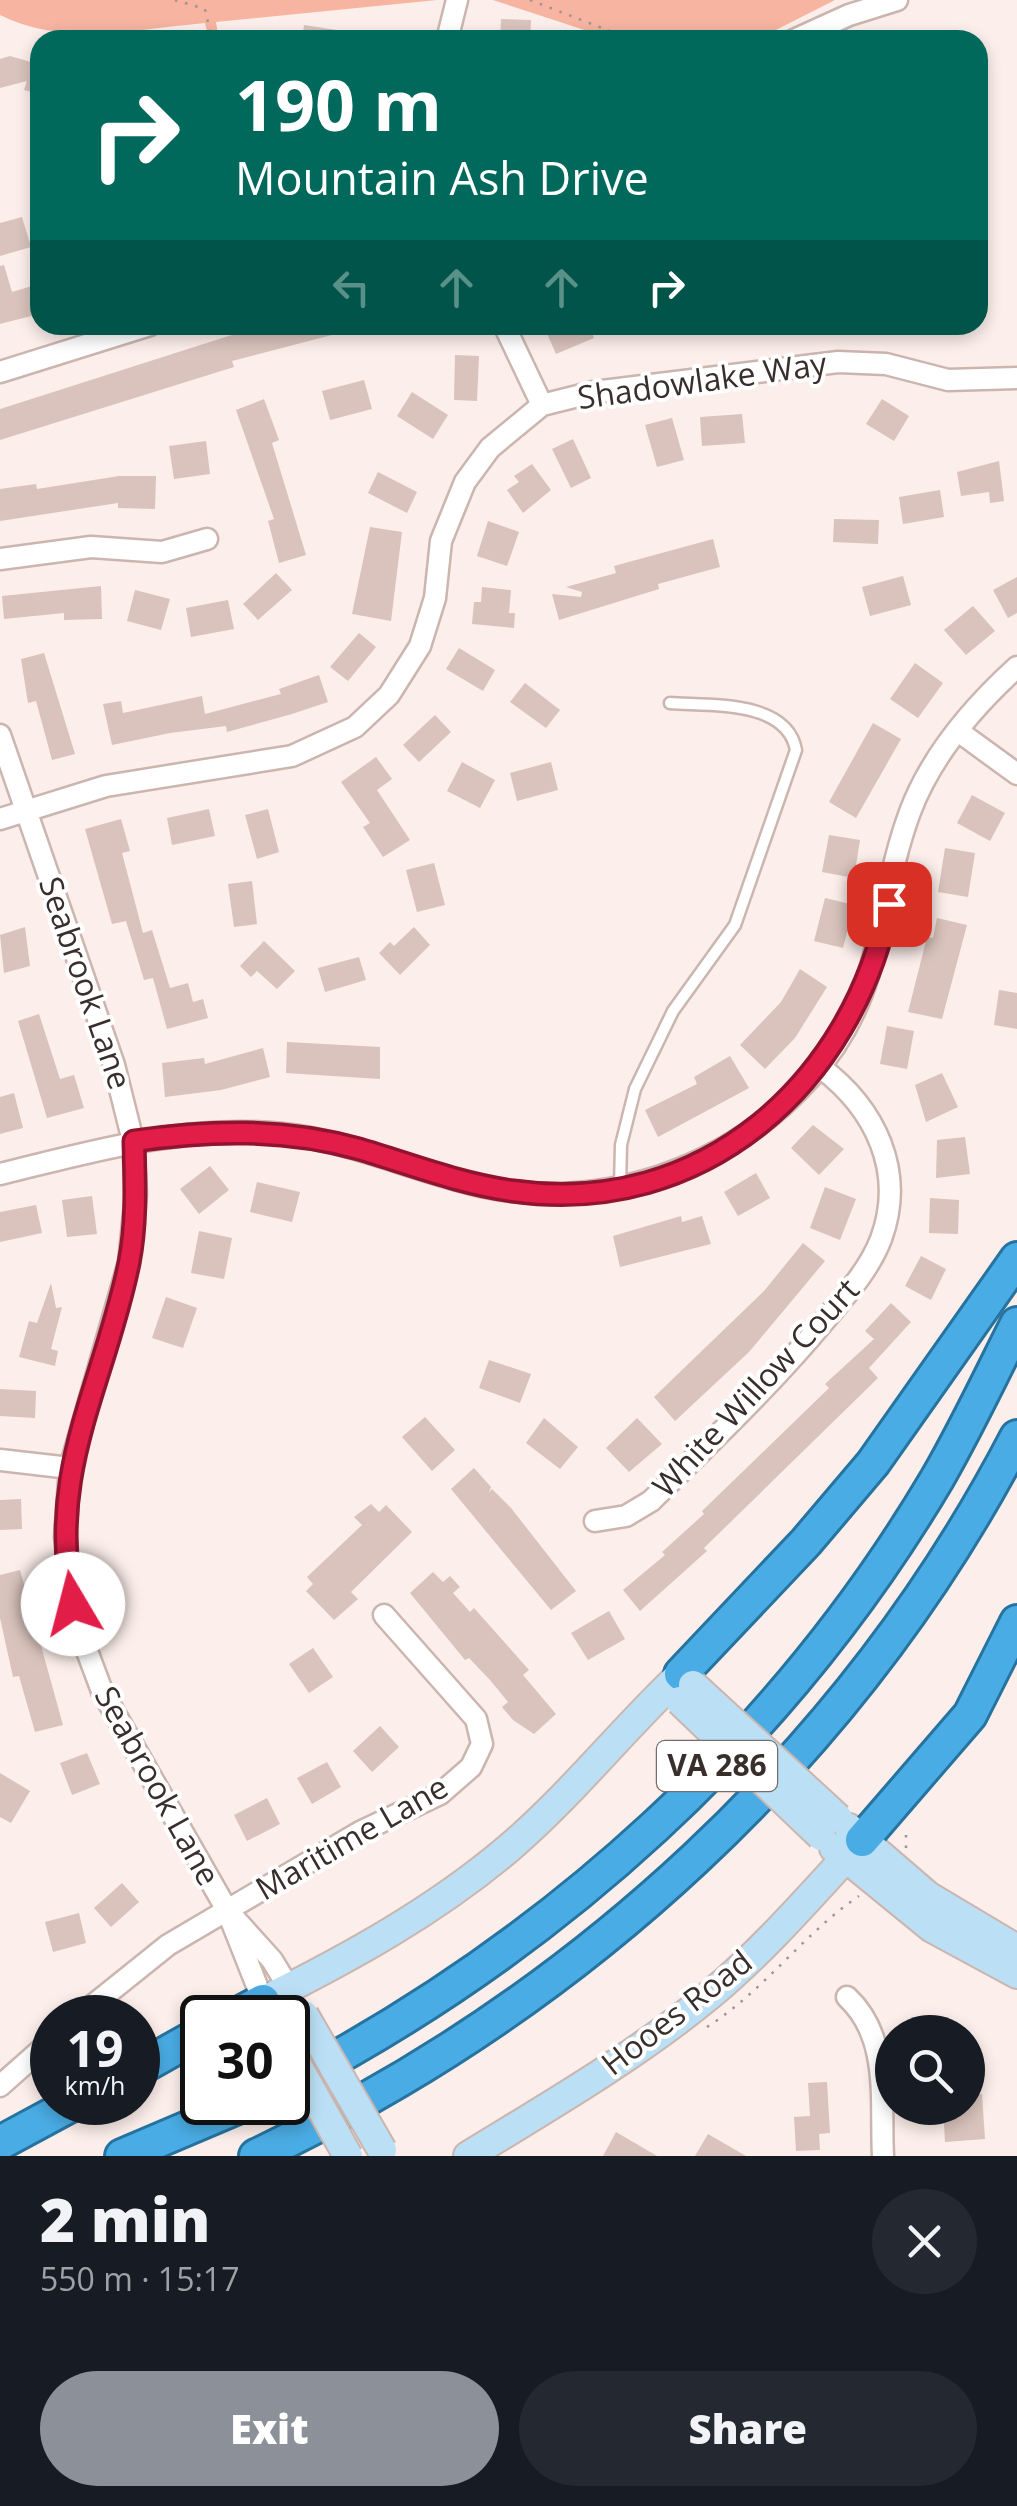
<!DOCTYPE html>
<html lang="en">
<head>
<meta charset="utf-8">
<style>
	:root { --surface:#171b24; --page:#242831; --text:#f1f3f6; --muted:#9ea1a6; --accent:#8c9099 }
	body { margin:0; font-family:"Open Sans",sans-serif; background:var(--page); color:var(--text); height:100vh; display:flex; flex-direction:column; font-size:38px; white-space:nowrap }
	* { box-sizing:border-box; margin:0 }
	p { font-size:32px; color:var(--muted) }
	.icon { flex:none; width:55px; height:55px; fill:none; stroke:currentColor; stroke-width:2; stroke-linecap:round; stroke-linejoin:round }
	.map { position:relative; height:2156px; overflow:hidden }
	.side { display:flex; flex-direction:column; background:var(--surface); flex:1 }
	.side>* { flex:none }
	.hud { position:absolute; left:30px; top:30px; width:958px; height:305px; border-radius:30px; box-shadow:0 5px 15px #0003; background:#00695c; color:#fff; overflow:hidden }
	.tools { position:absolute; left:875px; top:2015px; display:grid; gap:20px }
	.tools a { display:grid; place-items:center; width:110px; height:110px; border-radius:50%; background:var(--surface); box-shadow:0 5px 15px #0003; font-size:50px }
	.speed { position:absolute; left:30px; top:1995px; display:flex; gap:20px; font-size:50px; font-weight:700; text-align:center }
	.speed>* { display:grid; place-content:center; width:130px; height:130px; border-radius:50%; background:var(--surface); box-shadow:0 5px 15px #0003; line-height:1 }
	.speed small { font-size:25px; font-weight:400 }
	.speed .limit { border:5px solid #111; border-radius:15px; background:#fff; color:#111 }
	.pin { position:absolute; display:grid; place-items:center; width:85px; height:85px; color:#fff; margin:-42px; border-radius:20px; box-shadow:0 5px 15px #0006 }
	.me { position:absolute; width:110px; margin:-55px; rotate:352deg; stroke-linejoin:round; filter:drop-shadow(0 0 8px #0008) }
	.turn { display:flex; align-items:center; gap:35px; height:210px; padding:0 40px; font-size:45px }
	.turn .icon { width:130px; height:130px; stroke-width:2.5 }
	.turn b { display:block; font-size:70px; line-height:85px }
	.lanes { display:flex; align-items:center; height:95px; padding:0 40px; background:#0003; justify-content:center; gap:50px; direction:ltr }
	.lanes .off { opacity:.35 }
	.round { display:grid; place-items:center; flex:none; width:105px; height:105px; border-radius:52px; background:var(--page) }
	.overview { display:flex; align-items:center; justify-content:space-between; height:170px; padding:0 40px }
	h1 { font-size:60px; font-weight:800; line-height:75px }
	.button { display:flex; gap:20px; margin-top:auto; padding:20px 40px }
	.button a { flex:1; height:115px; border-radius:60px; background:var(--accent); color:#fff; font-size:40px; font-weight:800; line-height:115px; text-align:center }
	.button a+a { background:var(--page); color:var(--text) }
	.map>svg:first-child { display:block }
	.green { fill:#f6b4a1 }
	.building { fill:#d9c3bc }
	.lines { fill:none; stroke-linecap:round; stroke-linejoin:round }
	.service-casing { stroke:#cbb5af; stroke-width:15 }
	.minor-casing { stroke:#cbb5af; stroke-width:25 }
	.secondary-casing { stroke:#cbb5af; stroke-width:32 }
	.trunk-casing { stroke:#26739f; stroke-width:38 }
	.path { stroke:#9e9390; stroke-width:2.5; stroke-dasharray:2.5 8; stroke-linecap:butt }
	.service { stroke:#fff; stroke-width:10 }
	.minor { stroke:#fff; stroke-width:20 }
	.secondary { stroke:#bbe0f5; stroke-width:28 }
	.trunk { stroke:#4aace4; stroke-width:32 }
	.secondary-bridge-casing { stroke:#cbb5af; stroke-width:32; stroke-linecap:butt }
	.secondary-bridge { stroke:#bbe0f5; stroke-width:28 }
	.route-casing { stroke:#92132f; stroke-width:25 }
	.route { stroke:#e11d48; stroke-width:18 }
	.labels { text-anchor:middle; stroke-width:8; stroke-linejoin:round; paint-order:stroke }
	.shield { fill:#fff; stroke:#746d6c; stroke-width:2.5 }
	.shield-label { font-size:30px; font-weight:bold; fill:#382f2d }
	.street-label { font-size:32px; fill:#382f2d; stroke:#fff }
</style>
</head>
<body>
<div class="map">
<svg width="1017" height="2156" viewBox="0 0 1017 2156">
	<rect width="100%" height="100%" fill="#fceeea"/>
	<g class="green">
		<path d="M0,0H437L216,22L219,40H209L205,23C137,29 63,47 0,15Z"/>
		<path d="M493,0H835L756,40H615Z"/>
	</g>
	<g class="building">
		<path d="M501,19L531,20L530,40H500Z"/>
		<path d="M304,25L350,32L349,40H302Z"/>
		<path d="M35,47H40V94L24,90L27,81L0,88V59L10,56L31,62Z"/>
		<path d="M22,217L31,247L0,256V223Z"/>
		<path d="M4,265L12,292L32,286L39,314L0,324V266Z"/>
		<path d="M263,325L359,328L232,361L234,367L0,440V409Z"/>
		<path d="M554,325H589L594,338L556,354L545,329Z"/>
		<path d="M455,355L479,356L477,401L454,400Z"/>
		<path d="M364,380L372,409L330,420L322,391Z"/>
		<path d="M412,392L448,415L433,439L397,416Z"/>
		<path d="M264,399L279,440L272,443L306,555L279,563L268,521L274,519L236,410Z"/>
		<path d="M882,399L909,416L894,441L866,424Z"/>
		<path d="M742,414L745,443L702,446L700,417Z"/>
		<path d="M672,418L684,460L657,467L645,425Z"/>
		<path d="M573,439L591,478L571,488L552,449Z"/>
		<path d="M206,441L210,474L174,479L169,446Z"/>
		<path d="M999,461L1004,501L990,503L989,492L961,496L957,472Z"/>
		<path d="M532,464L551,490L523,513L507,490L519,482L514,476Z"/>
		<path d="M378,472L417,492L407,513L368,493Z"/>
		<path d="M119,476H156L155,509L118,508V503L0,521V489L36,484L37,489Z"/>
		<path d="M940,490L944,517L903,524L899,497Z"/>
		<path d="M834,519L879,520L878,544L833,542Z"/>
		<path d="M488,521L519,532L507,566L477,556Z"/>
		<path d="M370,527L402,532L391,621L352,614Z"/>
		<path d="M713,539L720,567L658,584L659,589L559,620L552,594L581,597L582,592L566,587L616,573L614,566Z"/>
		<path d="M276,573L292,590L258,620L243,604Z"/>
		<path d="M903,576L911,605L870,616L862,587Z"/>
		<path d="M1017,577V613L1008,618L993,590Z"/>
		<path d="M101,586L102,619L64,620V613L4,619L2,596Z"/>
		<path d="M482,587L511,590L509,613H515L514,628L472,624L474,602H481Z"/>
		<path d="M135,590L170,599L161,630L127,621Z"/>
		<path d="M228,600L234,629L191,637L186,608Z"/>
		<path d="M973,606L995,631L966,655L944,630Z"/>
		<path d="M359,633L376,647L348,681L330,667Z"/>
		<path d="M459,648L495,670L483,691L446,669Z"/>
		<path d="M44,653L75,754L52,760L36,701L28,703L21,659Z"/>
		<path d="M915,663L943,683L918,718L890,699Z"/>
		<path d="M319,675L328,702L292,714L227,732L226,726L170,733L112,745L103,704L121,701L123,713L202,696L205,714L281,694L279,689Z"/>
		<path d="M525,683L560,710L546,728L510,702Z"/>
		<path d="M435,715L451,732L419,762L403,745Z"/>
		<path d="M873,723L901,739L856,818L829,802Z"/>
		<path d="M376,757L392,779L377,790L410,840L383,857L363,827L370,823L341,782Z"/>
		<path d="M462,762L495,780L480,808L447,791Z"/>
		<path d="M551,762L558,790L517,801L510,773Z"/>
		<path d="M972,795L1005,813L990,841L957,823Z"/>
		<path d="M209,809L215,836L172,845L167,818Z"/>
		<path d="M268,809L279,852L257,859L245,815Z"/>
		<path d="M121,819L130,851L122,853L143,933L152,930L170,988L188,983L193,1002L203,999L208,1018L167,1029L153,978L144,980L126,921L112,924L85,829Z"/>
		<path d="M829,835L860,840L854,878L822,872Z"/>
		<path d="M945,848L975,853L968,897L938,892Z"/>
		<path d="M434,863L445,905L417,912L406,870Z"/>
		<path d="M252,881L257,924L234,927L228,884Z"/>
		<path d="M825,898L854,905L843,948L814,941Z"/>
		<path d="M937,918L967,925L942,1019L908,1012L927,937L933,938Z"/>
		<path d="M25,927L30,966L4,973L0,935Z"/>
		<path d="M414,927L430,945L400,975L379,953L390,942L394,946Z"/>
		<path d="M264,941L295,971L277,989L257,971L251,977L240,966Z"/>
		<path d="M359,957L366,980L325,992L318,968Z"/>
		<path d="M800,969L827,987L795,1038L765,1069L740,1045L781,1002Z"/>
		<path d="M999,990L1017,993V1029L994,1025Z"/>
		<path d="M39,1014L60,1079L74,1075L84,1108L47,1118L18,1021Z"/>
		<path d="M887,1026L914,1031L907,1069L880,1064Z"/>
		<path d="M287,1042L380,1047V1079L286,1073Z"/>
		<path d="M263,1048L270,1077L221,1090L165,1097L162,1063L204,1058L205,1064Z"/>
		<path d="M730,1056L749,1088L658,1137L645,1110L697,1084L694,1077Z"/>
		<path d="M942,1073L958,1107L926,1122L915,1085Z"/>
		<path d="M14,1093L23,1128L0,1134V1097Z"/>
		<path d="M813,1125L844,1149L819,1175L791,1148Z"/>
		<path d="M965,1137L970,1174L936,1178L937,1140Z"/>
		<path d="M210,1166L229,1190L199,1214L180,1189Z"/>
		<path d="M756,1173L770,1198L738,1216L724,1192Z"/>
		<path d="M257,1182L300,1192L292,1222L250,1212Z"/>
		<path d="M825,1187L856,1199L840,1240L810,1228Z"/>
		<path d="M92,1196L97,1234L67,1237L62,1200Z"/>
		<path d="M930,1198L959,1200L958,1234L929,1233Z"/>
		<path d="M36,1205L42,1233L0,1242V1212Z"/>
		<path d="M681,1216L682,1222L702,1216L711,1244L620,1267L613,1236Z"/>
		<path d="M199,1231L232,1238L224,1279L191,1273Z"/>
		<path d="M803,1243L825,1261L749,1352L675,1421L654,1397L764,1291Z"/>
		<path d="M921,1256L946,1269L931,1300L905,1286Z"/>
		<path d="M51,1283L56,1308L62,1307L51,1349L58,1351L55,1366L19,1357L29,1321L37,1323Z"/>
		<path d="M166,1297L197,1308L183,1348L152,1338Z"/>
		<path d="M891,1303L911,1322L869,1368L878,1378L704,1548L707,1551L640,1611L623,1590L665,1555L662,1552L704,1514L702,1511L829,1388L825,1384L874,1339L865,1331Z"/>
		<path d="M489,1360L531,1374L520,1403L479,1388Z"/>
		<path d="M0,1389L36,1391L35,1418L0,1416Z"/>
		<path d="M425,1417L455,1450L432,1471L402,1437Z"/>
		<path d="M544,1418L578,1447L560,1469L526,1443Z"/>
		<path d="M637,1418L662,1444L629,1472L606,1448Z"/>
		<path d="M474,1468L491,1487L489,1493L492,1489L511,1508L576,1591L551,1610L451,1489Z"/>
		<path d="M21,1499L22,1529L0,1530V1500Z"/>
		<path d="M371,1504L379,1512L386,1505L412,1532L351,1592L358,1599L334,1620L306,1591L313,1584L307,1577L362,1525L354,1517Z"/>
		<path d="M20,1570L63,1725L35,1732L19,1676L13,1677L0,1618V1575Z"/>
		<path d="M433,1572L443,1582L450,1576L460,1587L453,1593L470,1612L474,1608L529,1670L523,1675L556,1714L534,1734L513,1720L502,1707L508,1702L490,1680L469,1658L465,1660L410,1593Z"/>
		<path d="M609,1611L625,1639L588,1660L571,1633Z"/>
		<path d="M313,1648L333,1677L309,1693L289,1664Z"/>
		<path d="M380,1726L399,1747L372,1772L353,1751Z"/>
		<path d="M87,1753L100,1784L72,1795L60,1763Z"/>
		<path d="M327,1762L341,1787L312,1804L297,1778Z"/>
		<path d="M0,1773L30,1791L11,1823L0,1817Z"/>
		<path d="M267,1798L280,1824L247,1841L234,1815Z"/>
		<path d="M122,1883L139,1902L111,1927L94,1908Z"/>
		<path d="M79,1913L86,1943L53,1952L45,1922Z"/>
		<path d="M827,2082L830,2133L819,2134L820,2150L796,2151L794,2117L810,2116L808,2083Z"/>
		<path d="M982,2094L985,2139L945,2142L943,2108H968V2095Z"/>
		<path d="M616,2132L657,2156H603Z"/>
		<path d="M708,2134L746,2156H695Z"/>
	</g>
	<g class="lines">
		<defs>
			<path id="service" d="M620,1186L621,1145L635,1089L673,1011L735,925L796,750C787,700 711,706 670,703"/>
			<g id="minor">
				<path d="M447,40L457,0"/>
				<path d="M794,40L849,15L897,0"/>
				<path d="M504,325L542,405"/>
				<path d="M0,372L150,325"/>
				<path d="M0,559L91,547L162,552L207,539"/>
				<path d="M958,731L1017,774"/>
				<path d="M0,735L114,1065L133,1141L136,1194L129,1262L70,1468L65,1537L78,1627L102,1691L227,1910L263,2001"/>
				<path d="M0,819L106,786L292,756L355,727L389,695L420,646L435,598L441,541L465,482L490,448L542,405L594,392L838,362L886,364L948,380L1017,378"/>
				<path d="M0,1174C94,1151 185,1124 283,1134C351,1141 414,1171 481,1186C601,1212 728,1170 810,1078C887,993 874,909 910,812C931,756 973,707 1017,667"/>
				<path d="M0,1460L70,1468"/>
				<path d="M595,1521L626,1516L651,1501C711,1442 772,1384 825,1320C846,1295 869,1270 881,1239C906,1171 875,1108 820,1067"/>
				<path d="M235,1919L272,1960L289,1988"/>
				<path d="M847,1997C891,2038 880,2101 883,2156"/>
				<path d="M77,2018L168,1945L360,1832L440,1794L471,1767L482,1744L476,1719L384,1615"/>
				<path d="M0,2086L52,2040"/>
			</g>
			<g id="secondary">
				<path d="M849,1828L928,1896L1017,1949"/>
				<path d="M834,1848L932,1928L1017,1974"/>
				<path d="M271,2018L263,2001C349,1958 435,1911 509,1848C571,1795 622,1730 681,1674L693,1685"/>
				<path d="M468,2156C551,2105 636,2056 711,1994C766,1948 813,1893 862,1840"/>
			</g>
			<g id="trunk">
				<path d="M681,1674L806,1542L873,1463L1017,1259"/>
				<path d="M862,1840L970,1715L1017,1622"/>
				<path d="M231,2018L263,2001"/>
				<path d="M138,2069L202,2033"/>
				<path d="M288,2084C554,1945 783,1739 937,1479C966,1429 991,1376 1017,1324"/>
				<path d="M0,2143L76,2102"/>
				<path d="M122,2156L249,2102"/>
				<path d="M256,2156C578,2004 852,1754 1017,1437"/>
			</g>
		</defs>
		<use href="#service" class="service-casing"/>
		<use href="#minor" class="minor-casing"/>
		<use href="#secondary" class="secondary-casing"/>
		<use href="#trunk" class="trunk-casing"/>
		<g class="path">
			<path d="M175,0L205,9L212,40"/>
			<path d="M530,0L633,40"/>
			<path d="M906,1848V1827"/>
			<path d="M707,2027C765,1990 804,1933 859,1896"/>
		</g>
		<use href="#service" class="service"/>
		<use href="#minor" class="minor"/>
		<use href="#secondary" class="secondary"/>
		<use href="#trunk" class="trunk"/>
		<defs>
			<g id="secondary-bridge">
				<path d="M693,1685L838,1818"/>
				<path d="M680,1701L821,1836"/>
				<path d="M304,2015L382,2150"/>
				<path d="M288,2049L348,2156"/>
			</g>
		</defs>
		<use href="#secondary-bridge" class="secondary-bridge-casing"/>
		<use href="#secondary-bridge" class="secondary-bridge"/>
	</g>
	<g class="lines">
		<defs>
			<path id="route" d="M73,1604C46,1471 104,1386 129,1263C137,1222 135,1182 134,1141C210,1130 284,1128 359,1149C410,1164 460,1184 513,1191C703,1218 853,1083 889,904"/>
		</defs>
		<use href="#route" class="route-casing"/>
		<use href="#route" class="route"/>
	</g>
	<g class="labels">
		<rect class="shield" x="657" y="1741" width="120" height="50" rx="8"/>
		<g class="shield-label">
			<text x="717" y="1776">VA 286</text>
		</g>
		<g class="street-label">
			<text transform="translate(702 381) rotate(-8)" y="11">Shadowlake Way</text>
			<text transform="translate(85 983) rotate(71)" y="11">Seabrook Lane</text>
			<text transform="translate(756 1388) rotate(-47)" y="11">White Willow Court</text>
			<text transform="translate(157 1786) rotate(61)" y="11">Seabrook Lane</text>
			<text transform="translate(352 1838) rotate(-30)" y="11">Maritime Lane</text>
			<text transform="translate(677 2013) rotate(-38)" y="11">Hooes Road</text>
		</g>
	</g>
</svg>
<div class="tools">
<a><svg class="icon" aria-label="search" viewBox="0 0 24 24"><circle cx="10" cy="10" r="6"/><path d="M15 15l6 6"/></svg></a>
</div>
<div class="speed"><div>19<small>km/h</small></div><div class="limit">30</div></div>
<div class="pin" style="left:889px;top:904px;background:#d93025"><svg class="icon" aria-label="arrive" viewBox="0 0 24 24"><path d="M6 21V4h12l-3 4 3 4H6"/></svg></div>
<svg class="me" style="left:73px;top:1604px" viewBox="-20 -20 40 40"><circle r="19" fill="#fff"/><path d="M0-13L10 11 0 6-10 11z" fill="#e11d48"/></svg>
<div class="hud">
<div class="turn"><svg class="icon" aria-label="right" viewBox="0 0 24 24"><path d="M7 20v-9h11M14 6l5 5-5 5"/></svg><div><b>190 m</b>Mountain Ash Drive</div></div>
<div class="lanes"><svg class="icon off" aria-label="left" viewBox="0 0 24 24"><path d="M17 20v-9H6M10 6l-5 5 5 5"/></svg><svg class="icon off" aria-label="ahead" viewBox="0 0 24 24"><path d="M12 20V5M6 11l6-6 6 6"/></svg><svg class="icon off" aria-label="ahead" viewBox="0 0 24 24"><path d="M12 20V5M6 11l6-6 6 6"/></svg><svg class="icon" aria-label="right" viewBox="0 0 24 24"><path d="M7 20v-9h11M14 6l5 5-5 5"/></svg></div>
</div>
</div>
<section class="side">
<div class="overview"><div><h1>2 min</h1><p>550 m · 15:17</p></div><a class="round"><svg class="icon" aria-label="close" viewBox="0 0 24 24"><path d="M6 6l12 12M18 6L6 18"/></svg></a></div>
<div class="button"><a>Exit</a><a>Share</a></div>
</section>
</body>
</html>
